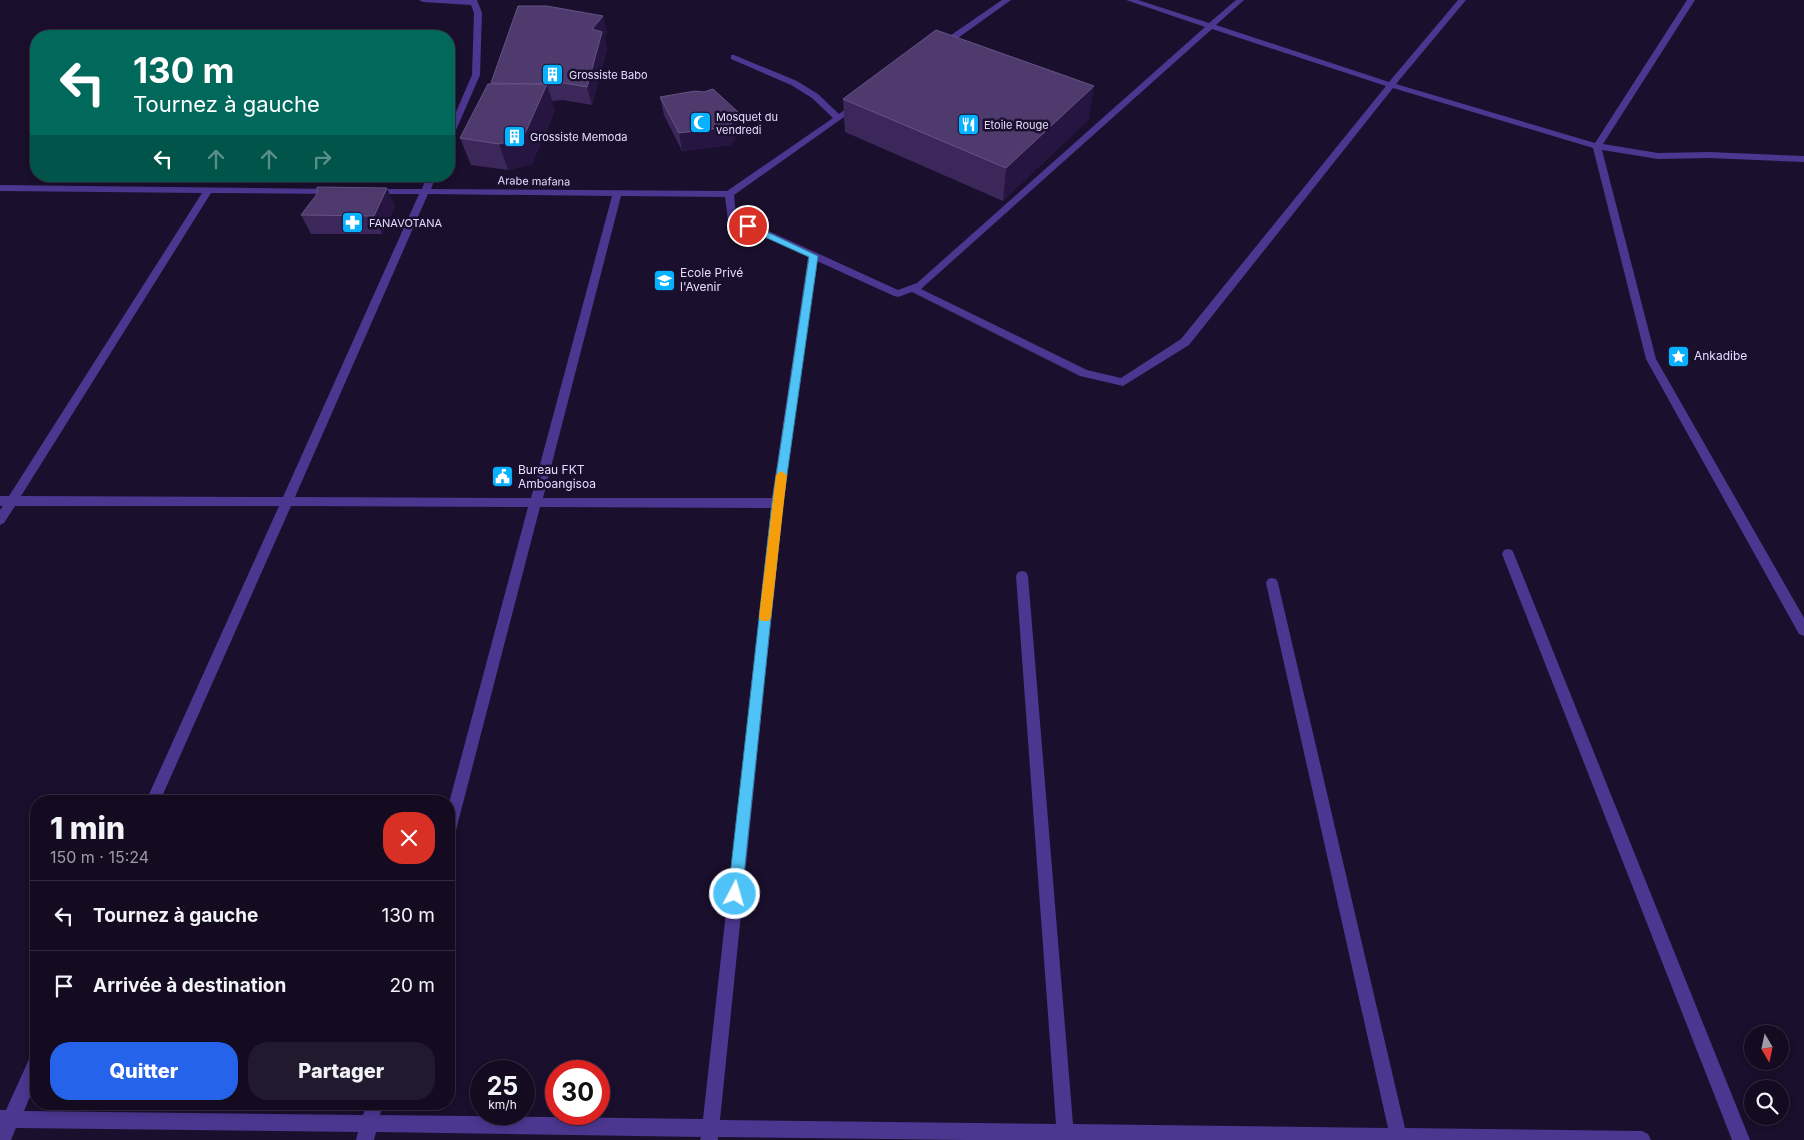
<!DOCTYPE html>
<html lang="fr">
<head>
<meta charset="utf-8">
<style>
	:root { --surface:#140b21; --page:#21192e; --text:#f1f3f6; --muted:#9d9ba5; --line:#332b3f; --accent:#2563eb }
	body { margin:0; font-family:Inter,sans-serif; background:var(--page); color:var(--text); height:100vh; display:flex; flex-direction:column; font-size:19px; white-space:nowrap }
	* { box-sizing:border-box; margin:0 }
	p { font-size:16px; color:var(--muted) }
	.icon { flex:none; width:28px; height:28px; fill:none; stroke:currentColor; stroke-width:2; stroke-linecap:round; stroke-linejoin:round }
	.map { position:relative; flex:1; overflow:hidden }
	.details { position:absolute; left:30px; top:795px; width:425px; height:315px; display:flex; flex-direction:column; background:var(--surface); border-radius:20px; box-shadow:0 2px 8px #0003,0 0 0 1px var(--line) }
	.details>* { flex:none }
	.hud { position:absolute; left:30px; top:30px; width:425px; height:152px; border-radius:20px; box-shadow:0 2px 8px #0003,0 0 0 1px var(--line); background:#00695c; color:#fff; overflow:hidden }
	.needle { width:32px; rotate:171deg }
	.fabs { position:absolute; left:1744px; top:1025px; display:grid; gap:10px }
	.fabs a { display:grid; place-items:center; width:45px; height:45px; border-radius:50%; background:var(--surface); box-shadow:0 2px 8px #0003,0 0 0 1px var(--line); font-size:25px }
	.speed { position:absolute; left:470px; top:1060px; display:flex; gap:10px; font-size:25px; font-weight:700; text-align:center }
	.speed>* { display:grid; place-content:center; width:65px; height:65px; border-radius:50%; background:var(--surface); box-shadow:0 2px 8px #0003,0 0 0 1px var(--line); line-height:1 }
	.speed small { font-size:12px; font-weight:400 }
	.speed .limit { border:8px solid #d22; background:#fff; color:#111 }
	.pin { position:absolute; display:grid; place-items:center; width:42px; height:42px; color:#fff; margin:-21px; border:2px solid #fff; border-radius:50%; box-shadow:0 1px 5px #0007 }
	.me { position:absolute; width:55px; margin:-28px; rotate:6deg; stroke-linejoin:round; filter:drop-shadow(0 0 4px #0008) }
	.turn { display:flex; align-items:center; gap:18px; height:105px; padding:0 20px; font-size:22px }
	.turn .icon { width:65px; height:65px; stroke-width:2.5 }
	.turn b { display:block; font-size:35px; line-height:42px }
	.lanes { display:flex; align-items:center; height:48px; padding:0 20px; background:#0003; justify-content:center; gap:25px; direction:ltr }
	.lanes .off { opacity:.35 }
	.round { display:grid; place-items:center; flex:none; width:52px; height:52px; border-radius:20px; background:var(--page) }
	.summary { display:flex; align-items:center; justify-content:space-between; height:85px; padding:0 20px }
	h1 { font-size:30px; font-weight:800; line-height:38px }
	.primary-button { display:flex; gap:10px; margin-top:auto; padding:10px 20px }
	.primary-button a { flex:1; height:58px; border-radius:20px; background:var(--accent); color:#fff; font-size:20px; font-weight:800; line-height:58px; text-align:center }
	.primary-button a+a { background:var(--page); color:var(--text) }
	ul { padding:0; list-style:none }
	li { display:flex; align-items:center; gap:15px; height:70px; padding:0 20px; border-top:1px solid var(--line) }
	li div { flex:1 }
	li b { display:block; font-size:19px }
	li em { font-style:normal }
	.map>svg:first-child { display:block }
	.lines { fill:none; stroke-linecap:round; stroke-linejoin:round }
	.street { fill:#4c368f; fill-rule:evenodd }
	.wall { fill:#3c275b }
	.shaded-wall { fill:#271541 }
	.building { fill:#4e3a6d; stroke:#665384 }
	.route { fill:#4fc3f7; stroke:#337fa1 }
	.slow { fill:#f59e0b }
	.labels { text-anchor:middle; stroke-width:5; stroke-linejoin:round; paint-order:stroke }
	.far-poi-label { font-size:11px; fill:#e6daff; stroke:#1a0f2c; text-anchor:start }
	.far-street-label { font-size:11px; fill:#e6daff; stroke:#1a0f2c }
	.poi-label { font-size:12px; fill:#e6daff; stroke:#1a0f2c; text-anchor:start }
</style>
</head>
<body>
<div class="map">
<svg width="1804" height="1140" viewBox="0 0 1804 1140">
	<rect width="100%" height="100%" fill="#1a0f2c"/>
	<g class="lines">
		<g class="street">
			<path d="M419,0H477L482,13L480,75L453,137L449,140V128L472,75L474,13L471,5L423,2Z"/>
			<path d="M1002,0H1011L944,48H938V44Z"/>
			<path d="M1126,0H1138L1209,23L1236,0H1244L1216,25L1389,82L1458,0H1466L1396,84L1595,143L1687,0H1695L1603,144L1658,153L1709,152L1804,156V162L1709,158L1658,159L1602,150L1656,359L1804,618V636L1799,634L1646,359L1593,148L1393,88L1189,345L1123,386L1080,376L912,292L898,297L894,296L817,261L783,503L720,1120L1056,1124L1016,576L1018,572L1022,571L1026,572L1028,576L1073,1124L1388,1128L1266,583L1268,579L1272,578L1276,579L1278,583L1405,1128L1642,1131L1648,1134L1651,1140H965L718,1137V1140H700L701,1137L376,1132L374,1140H356L358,1132L16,1128L11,1140H0V1110H6L30,1057L36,1055V1082L24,1111L363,1115L367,1104H383L380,1115L703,1119L771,508L540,507L456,830L454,835L449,837V803L528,507L291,506L160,801H146L279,506H15L4,523L0,525V510L3,506H0V496H9L202,193L0,191V185L336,189V193L333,194L211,193L21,496L283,497L419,194H373L370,193V189H422L427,176H436L431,189L727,191L833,118L812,98L791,85L731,59V55H734L797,81L818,94L839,114L854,103L861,105L734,195L736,216L898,290L917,283L1205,27ZM1212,29L1386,86L1181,339L1121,378L1087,370L921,289ZM428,194L612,196L531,498L295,497ZM621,196L725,197L728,220L808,257L772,498H543Z"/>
			<path d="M1508,549L1512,550L1514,554L1750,1140H1732L1502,554L1504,550Z"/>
		</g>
	</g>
	<g class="wall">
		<path d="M607,33L604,37L607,49L592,105L563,100L552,101L555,110L532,164L508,170L471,165L460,138L491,84V83Z"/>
		<path d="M660,97L738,112L740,130L731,145L682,151L664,115Z"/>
		<path d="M843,99L1089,119L1003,201L845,132Z"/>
		<path d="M395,206L382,234H311L301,215Z"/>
	</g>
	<g class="shaded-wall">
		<path d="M603,16L607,33L604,37L607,49L592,105L587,87L592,29Z"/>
		<path d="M547,84L555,110L532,164L508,170L499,144Z"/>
		<path d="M1094,86L1089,119L1003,201L1006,168Z"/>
		<path d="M738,112L740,130L731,145L682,151L679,133Z"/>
		<path d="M387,188L395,206L382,234L374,216Z"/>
	</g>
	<g class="building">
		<path d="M518,6H547L603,16L592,29L602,32L587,87L558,82L534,84L491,83Z"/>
		<path d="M936,30L1094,86L1006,168L843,99Z"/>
		<path d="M488,84H547L523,138L499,144L460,138Z"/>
		<path d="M713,89L738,112L729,127L679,133L660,97L695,91L704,92Z"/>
		<path d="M317,187L387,188L374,216L301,215L317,194Z"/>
	</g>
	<path class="route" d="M748,223L818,256L783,503L742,894L740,899L735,901L730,899L728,894L772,503L809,257L745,228V224Z"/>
	<path class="slow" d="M781,471L787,475L771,617L769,621H761L759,617L776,475Z"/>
	<defs>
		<symbol id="building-square" viewBox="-11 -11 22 22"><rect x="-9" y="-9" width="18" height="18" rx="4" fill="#06b2ff" stroke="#1a0f2c"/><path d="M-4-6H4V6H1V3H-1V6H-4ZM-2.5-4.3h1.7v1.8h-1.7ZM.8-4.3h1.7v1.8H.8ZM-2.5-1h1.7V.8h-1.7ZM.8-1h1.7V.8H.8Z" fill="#fff"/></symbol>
		<symbol id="mosque-square" viewBox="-11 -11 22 22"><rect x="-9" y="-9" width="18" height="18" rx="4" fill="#06b2ff" stroke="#1a0f2c"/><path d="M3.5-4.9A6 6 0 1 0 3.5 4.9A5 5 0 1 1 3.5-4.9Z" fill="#fff"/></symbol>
		<symbol id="restaurant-square" viewBox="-11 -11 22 22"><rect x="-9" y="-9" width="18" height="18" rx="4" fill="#06b2ff" stroke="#1a0f2c"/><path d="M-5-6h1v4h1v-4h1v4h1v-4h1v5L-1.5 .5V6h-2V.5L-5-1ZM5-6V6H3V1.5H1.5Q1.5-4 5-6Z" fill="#fff"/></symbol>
		<symbol id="pharmacy-square" viewBox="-11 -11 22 22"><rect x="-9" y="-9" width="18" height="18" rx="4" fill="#06b2ff" stroke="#1a0f2c"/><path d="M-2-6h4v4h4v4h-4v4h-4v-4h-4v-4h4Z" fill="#fff"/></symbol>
		<symbol id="school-square" viewBox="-11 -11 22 22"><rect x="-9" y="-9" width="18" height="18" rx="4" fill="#06b2ff" stroke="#1a0f2c"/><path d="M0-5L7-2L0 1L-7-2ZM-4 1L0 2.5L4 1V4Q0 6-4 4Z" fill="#fff"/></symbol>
		<symbol id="sight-square" viewBox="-11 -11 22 22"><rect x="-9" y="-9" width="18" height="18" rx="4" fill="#06b2ff" stroke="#1a0f2c"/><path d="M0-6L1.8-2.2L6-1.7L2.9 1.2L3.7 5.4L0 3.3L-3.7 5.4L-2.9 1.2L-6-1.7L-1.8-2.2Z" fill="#fff"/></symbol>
		<symbol id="civic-square" viewBox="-11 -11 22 22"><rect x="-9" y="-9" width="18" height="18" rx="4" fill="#06b2ff" stroke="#1a0f2c"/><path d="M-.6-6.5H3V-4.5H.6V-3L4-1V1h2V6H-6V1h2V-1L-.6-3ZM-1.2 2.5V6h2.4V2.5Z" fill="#fff"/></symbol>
	</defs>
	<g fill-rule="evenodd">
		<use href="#building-square" x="540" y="62" width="25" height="25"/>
		<use href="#mosque-square" x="688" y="110" width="25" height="25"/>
		<use href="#restaurant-square" x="956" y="112" width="25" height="25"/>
		<use href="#building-square" x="502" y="124" width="25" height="25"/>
		<use href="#pharmacy-square" x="340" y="210" width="25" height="25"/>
		<use href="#school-square" x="652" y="268" width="25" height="25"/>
		<use href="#sight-square" x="1666" y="344" width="25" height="25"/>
		<use href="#civic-square" x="490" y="464" width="25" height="25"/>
	</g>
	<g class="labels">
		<g class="far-poi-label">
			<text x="569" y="79">Grossiste Babo</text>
			<text x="716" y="121">Mosquet du<tspan x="716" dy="13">vendredi</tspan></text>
			<text x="984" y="129">Etoile Rouge</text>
			<text x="530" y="141">Grossiste Memoda</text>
			<text x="369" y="227">FANAVOTANA</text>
		</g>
		<g class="far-street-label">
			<text transform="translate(534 181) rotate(1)" y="4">Arabe mafana</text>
		</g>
		<g class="poi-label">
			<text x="680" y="277">Ecole Privé<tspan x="680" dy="14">l'Avenir</tspan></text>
			<text x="1694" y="360">Ankadibe</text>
			<text x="518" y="474">Bureau FKT<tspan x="518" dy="14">Amboangisoa</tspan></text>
		</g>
	</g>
</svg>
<div class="fabs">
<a><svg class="needle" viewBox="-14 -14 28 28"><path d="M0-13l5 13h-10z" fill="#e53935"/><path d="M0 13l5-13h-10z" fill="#9d9ba5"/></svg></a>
<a><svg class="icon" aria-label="search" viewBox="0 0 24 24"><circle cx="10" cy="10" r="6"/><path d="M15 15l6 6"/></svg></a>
</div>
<div class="speed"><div>25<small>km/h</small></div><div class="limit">30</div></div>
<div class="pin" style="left:748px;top:226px;background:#d93025"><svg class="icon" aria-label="arrive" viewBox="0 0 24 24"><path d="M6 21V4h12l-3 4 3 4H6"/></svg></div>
<svg class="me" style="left:735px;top:894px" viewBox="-20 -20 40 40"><circle r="17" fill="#4fc3f7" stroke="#fff" stroke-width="3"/><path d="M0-11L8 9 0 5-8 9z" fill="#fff"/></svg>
<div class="hud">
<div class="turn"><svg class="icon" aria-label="left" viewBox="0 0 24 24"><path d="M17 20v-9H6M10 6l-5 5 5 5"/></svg><div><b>130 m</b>Tournez à gauche</div></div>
<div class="lanes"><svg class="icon" aria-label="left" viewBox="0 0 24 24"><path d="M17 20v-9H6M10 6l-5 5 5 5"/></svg><svg class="icon off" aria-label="ahead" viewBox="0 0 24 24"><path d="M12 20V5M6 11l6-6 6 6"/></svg><svg class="icon off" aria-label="ahead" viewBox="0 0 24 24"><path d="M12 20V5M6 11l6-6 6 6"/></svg><svg class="icon off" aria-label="right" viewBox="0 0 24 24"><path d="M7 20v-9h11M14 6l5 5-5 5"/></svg></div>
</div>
<section class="details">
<div class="summary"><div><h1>1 min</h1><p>150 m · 15:24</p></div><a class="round" style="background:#d93025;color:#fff"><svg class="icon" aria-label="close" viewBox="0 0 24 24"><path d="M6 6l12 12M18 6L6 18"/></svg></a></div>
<ul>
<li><svg class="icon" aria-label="left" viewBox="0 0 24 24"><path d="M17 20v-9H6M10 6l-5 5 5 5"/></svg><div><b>Tournez à gauche</b></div><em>130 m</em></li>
<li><svg class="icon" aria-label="arrive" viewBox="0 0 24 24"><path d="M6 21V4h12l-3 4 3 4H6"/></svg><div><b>Arrivée à destination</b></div><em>20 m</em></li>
</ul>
<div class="primary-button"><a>Quitter</a><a>Partager</a></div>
</section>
</div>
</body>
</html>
